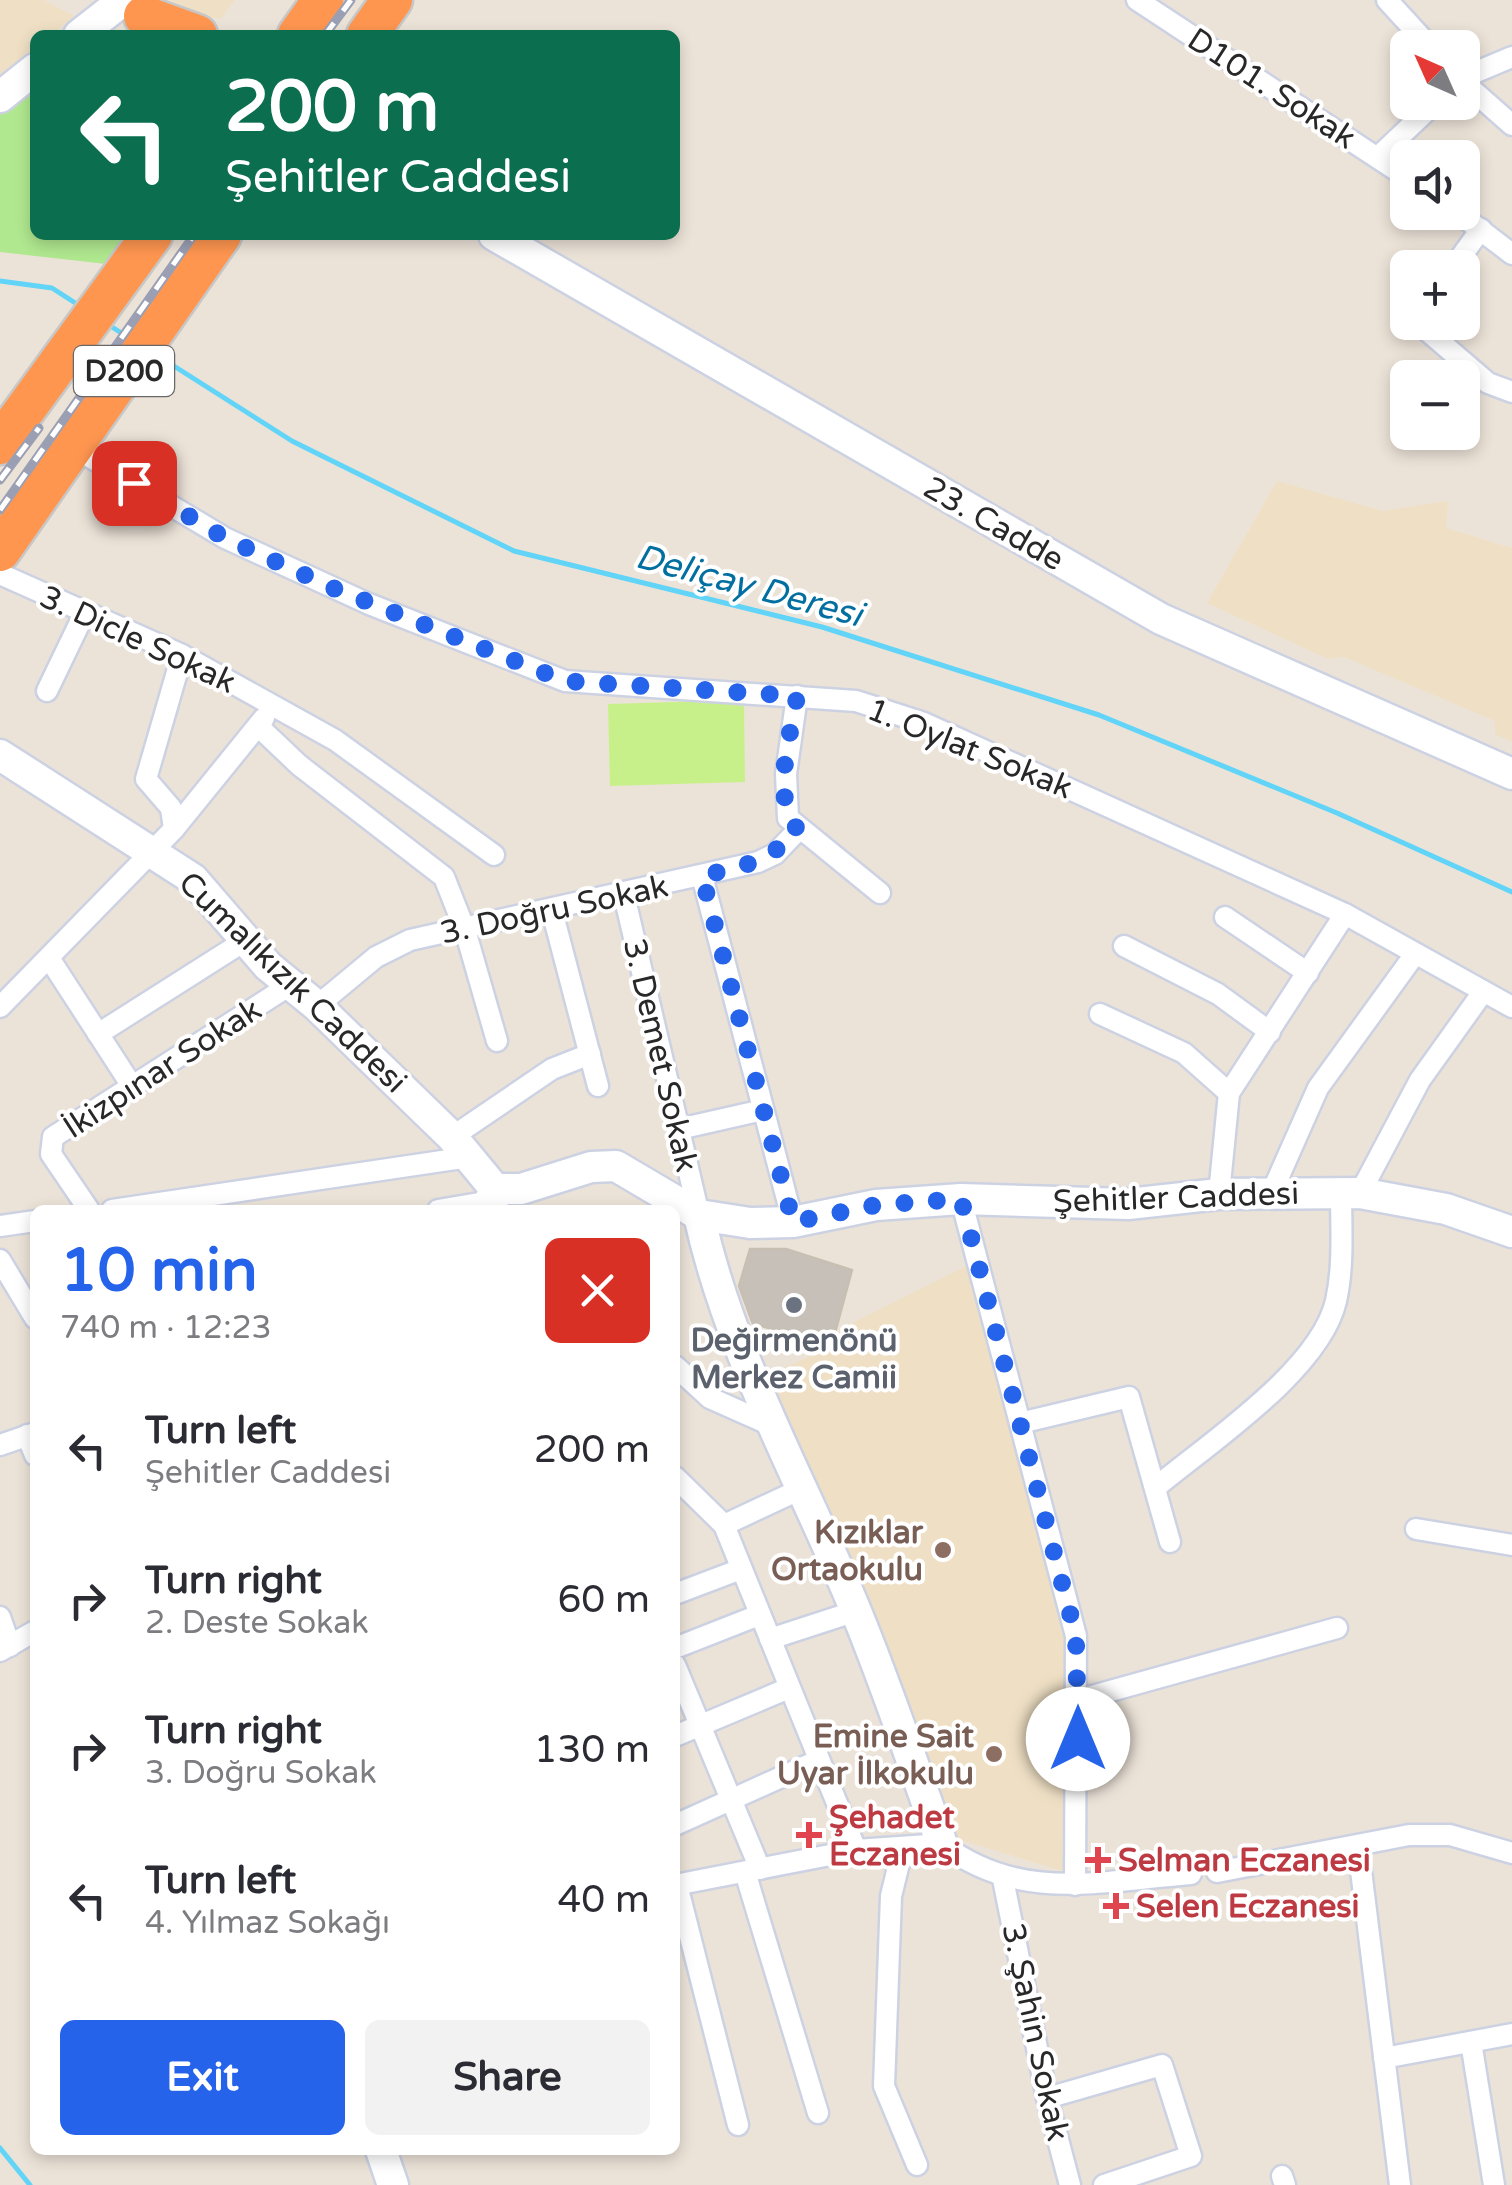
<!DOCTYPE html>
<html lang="en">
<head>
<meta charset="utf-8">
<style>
	:root { --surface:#fff; --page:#f2f2f3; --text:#2b2b33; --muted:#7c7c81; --accent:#2563eb }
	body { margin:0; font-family:"Varela Round",sans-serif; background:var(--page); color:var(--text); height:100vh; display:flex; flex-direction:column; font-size:38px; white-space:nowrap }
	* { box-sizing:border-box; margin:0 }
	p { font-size:32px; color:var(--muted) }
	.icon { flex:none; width:55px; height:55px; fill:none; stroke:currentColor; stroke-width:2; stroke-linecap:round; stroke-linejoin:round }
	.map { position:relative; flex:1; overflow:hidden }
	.drawer { position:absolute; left:30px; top:1205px; width:650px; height:950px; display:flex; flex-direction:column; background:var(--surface); border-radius:15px; box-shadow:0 5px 15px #0003 }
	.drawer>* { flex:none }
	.banner { position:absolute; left:30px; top:30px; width:650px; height:210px; border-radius:15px; box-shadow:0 5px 15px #0003; background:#0b6e4f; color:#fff; overflow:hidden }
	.needle { width:65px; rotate:315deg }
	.fabs { position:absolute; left:1390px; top:30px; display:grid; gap:20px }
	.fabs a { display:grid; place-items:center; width:90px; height:90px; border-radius:15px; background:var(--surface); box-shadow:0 5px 15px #0003; font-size:50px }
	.pin { position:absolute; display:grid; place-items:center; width:85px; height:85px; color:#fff; margin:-42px; border-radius:20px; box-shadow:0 5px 15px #0006 }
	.me { position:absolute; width:110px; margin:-55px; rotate:0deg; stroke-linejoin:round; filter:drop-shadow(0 0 8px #0008) }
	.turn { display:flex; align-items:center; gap:35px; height:210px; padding:0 30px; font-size:45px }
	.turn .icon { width:130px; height:130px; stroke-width:2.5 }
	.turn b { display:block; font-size:70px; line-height:85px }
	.round { display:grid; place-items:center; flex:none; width:105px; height:105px; border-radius:15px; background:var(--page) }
	.headline { display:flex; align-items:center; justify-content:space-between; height:170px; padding:0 30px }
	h1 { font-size:60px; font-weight:700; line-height:75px; color:var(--accent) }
	.primary-button { display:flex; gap:20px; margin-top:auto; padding:20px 30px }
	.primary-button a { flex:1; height:115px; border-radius:15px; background:var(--accent); color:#fff; font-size:40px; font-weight:700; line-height:115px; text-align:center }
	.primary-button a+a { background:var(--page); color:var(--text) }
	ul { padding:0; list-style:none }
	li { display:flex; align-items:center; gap:30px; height:150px; padding:0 30px }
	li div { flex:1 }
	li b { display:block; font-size:38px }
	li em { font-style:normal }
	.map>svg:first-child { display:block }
	.education { fill:#efe0c5 }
	.green { fill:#b0e88f }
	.pitch { fill:#c8f08a }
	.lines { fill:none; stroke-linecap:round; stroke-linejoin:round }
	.stream { stroke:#61d4f8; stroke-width:5 }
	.building { fill:#c7c0b8; stroke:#c7bfb2; stroke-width:2.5 }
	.street-casing { stroke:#cdd2e3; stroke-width:25 }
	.secondary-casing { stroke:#cdd2e3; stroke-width:35 }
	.highway-casing { stroke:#c7c7c7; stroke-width:45 }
	.street { stroke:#fff; stroke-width:20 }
	.secondary { stroke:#fff; stroke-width:30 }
	.highway { stroke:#ff9650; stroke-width:40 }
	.rail-casing { stroke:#9b9fb4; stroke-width:9 }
	.rail { stroke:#fff; stroke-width:5; stroke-dasharray:15; stroke-linecap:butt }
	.route { stroke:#2563eb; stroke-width:18; stroke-dasharray:0 32.4 }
	.worship-dot { fill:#6b7280; stroke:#fff; stroke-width:4 }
	.education-dot { fill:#8d6e63; stroke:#fff; stroke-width:4 }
	.health-dot { fill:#e0444e; stroke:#fff; stroke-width:4 }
	.labels { text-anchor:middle; stroke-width:8; stroke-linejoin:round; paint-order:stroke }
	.shield { fill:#fff; stroke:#686868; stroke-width:2.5 }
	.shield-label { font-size:30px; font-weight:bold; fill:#282828 }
	.street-label { font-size:32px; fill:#282828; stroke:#fff }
	.worship-label { font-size:32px; font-weight:bold; fill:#5b616d; stroke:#fff }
	.education-label { font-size:32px; font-weight:bold; fill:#785e54; stroke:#fff; text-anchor:end }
	.health-label { font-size:32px; font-weight:bold; fill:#be3a42; stroke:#fff; text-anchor:start }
	.water-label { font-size:35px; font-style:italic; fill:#036fa1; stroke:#fff }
</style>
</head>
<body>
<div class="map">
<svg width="1512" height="2185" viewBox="0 0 1512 2185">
	<rect width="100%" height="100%" fill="#ece3d8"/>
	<g class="education">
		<path d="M0,0H44L74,16L51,35H35V49L0,78Z"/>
		<path d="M170,0H235L221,19L196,14Z"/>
		<path d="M1277,481L1383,511L1448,501L1446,528L1512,548V742L1495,734V721L1344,657L1328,659L1207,603Z"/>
		<path d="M968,1265L1065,1644L1062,1871L952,1837L896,1671L768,1375L834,1345L840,1329Z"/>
	</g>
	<path class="green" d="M35,83V235H134L115,265L0,252V112Z"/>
	<path class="pitch" d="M744,700L745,782L610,786L608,704Z"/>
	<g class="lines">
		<g class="stream">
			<path d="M0,281L52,288L83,308"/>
			<path d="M109,325L129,338"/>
			<path d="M155,354L292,441L514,551L822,627L1099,715L1337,813L1512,892"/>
			<path d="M0,2148L30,2185"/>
		</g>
	</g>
	<path class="building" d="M750,1249H786L852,1270L832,1344L753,1324L739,1286Z"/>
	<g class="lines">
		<defs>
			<g id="street">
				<path d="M1137,0L1408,178"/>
				<path d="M1387,0L1431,48"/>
				<path d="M1462,78L1512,57"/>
				<path d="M1462,81L1512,125"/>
				<path d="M1378,157L1436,102"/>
				<path d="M1457,212L1512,254"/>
				<path d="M1453,268L1481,229"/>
				<path d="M1417,322L1488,383L1512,392"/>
				<path d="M73,447L225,538L369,604L565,681L856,701L924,723L1345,914L1512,1007"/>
				<path d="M0,574L182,655L335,740L494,855"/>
				<path d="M47,691L85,612"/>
				<path d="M797,696L786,774L788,818L880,893"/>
				<path d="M258,726L299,765L444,877L465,930L497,1041"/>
				<path d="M174,829L264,718"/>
				<path d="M702,876L793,1222"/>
				<path d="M624,895L699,1215"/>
				<path d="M552,911L598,1086"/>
				<path d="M1225,917L1308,973"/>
				<path d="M1124,946L1218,994L1270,1032"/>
				<path d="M49,958L132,1086"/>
				<path d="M317,1006L376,957L410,940L758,862L775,854L798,830"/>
				<path d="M0,1007L174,829L171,808L146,779L182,655"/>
				<path d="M1100,1014L1184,1053L1229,1093"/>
				<path d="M98,1034L246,940"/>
				<path d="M679,1129L763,1110"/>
				<path d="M452,1137L552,1069L590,1054"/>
				<path d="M1272,1192L1318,1088L1415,954"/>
				<path d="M1360,1193L1420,1080L1483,992"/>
				<path d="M1219,1194L1229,1093L1345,914"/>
				<path d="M961,1199L1076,1636L1075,1885"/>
				<path d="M89,1210L51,1154L53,1137L290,985"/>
				<path d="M112,1210L469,1157"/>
				<path d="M438,1210L491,1201L498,1207"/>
				<path d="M0,1226L35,1221"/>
				<path d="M0,1260L35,1318"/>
				<path d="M675,1366L710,1398L773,1426"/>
				<path d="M1020,1423L1129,1397L1170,1542"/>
				<path d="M27,1435L35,1455"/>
				<path d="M0,1445L35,1433"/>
				<path d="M675,1477L724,1525L856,1850"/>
				<path d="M1155,1488C1209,1443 1320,1370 1336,1301C1344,1265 1341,1228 1341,1192"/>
				<path d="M724,1525L801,1489"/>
				<path d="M1416,1529L1512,1545"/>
				<path d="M675,1594L741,1569"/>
				<path d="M0,1617L10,1646"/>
				<path d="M770,1639L856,1611"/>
				<path d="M675,1648L759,1615"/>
				<path d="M0,1651L35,1631"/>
				<path d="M675,1665L760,1869"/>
				<path d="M1078,1700L1337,1628"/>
				<path d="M675,1736L789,1688"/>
				<path d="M675,1825L819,1760"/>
				<path d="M1358,1846L1400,2185"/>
				<path d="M903,1847L891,1896L884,2086L917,2165"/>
				<path d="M745,1872L818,2113"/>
				<path d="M1217,1872L1409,1835H1450L1512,1853"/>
				<path d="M1003,1879L1047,2098L1070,2185"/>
				<path d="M675,1885L856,1850L942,1844C1020,1903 1100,1881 1191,1874"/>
				<path d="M677,1885L738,2125"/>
				<path d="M1471,2042L1494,2185"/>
				<path d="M1384,2058L1512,2034"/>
				<path d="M1047,2098L1162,2065L1191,2156L1104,2185"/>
				<path d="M1282,2176L1285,2185"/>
			</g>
			<g id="secondary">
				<path d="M79,35L120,3"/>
				<path d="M0,97L35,69"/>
				<path d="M494,235L1161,619L1512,774"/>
				<path d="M0,755L193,879L268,966L317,1006L452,1137L495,1189L486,1210"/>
				<path d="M495,1189H521L591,1167L616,1166L699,1215L750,1223L793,1222L876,1205L961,1199L1128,1204L1219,1194L1360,1193L1446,1209L1512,1232"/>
				<path d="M699,1215C729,1353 802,1480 855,1609C887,1686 913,1766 942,1844"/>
				<path d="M381,2150L393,2185"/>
			</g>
			<g id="highway">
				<path d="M144,16L197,35"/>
				<path d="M298,35L323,0"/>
				<path d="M367,35L392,0"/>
				<path d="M0,444L152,235"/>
				<path d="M0,551L221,235"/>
			</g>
		</defs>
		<use href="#street" class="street-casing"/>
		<use href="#secondary" class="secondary-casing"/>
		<use href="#highway" class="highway-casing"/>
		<use href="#street" class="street"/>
		<use href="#secondary" class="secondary"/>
		<use href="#highway" class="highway"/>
		<defs>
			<g id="rail">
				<path d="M325,35L351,0"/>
				<path d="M0,480L39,428"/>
				<path d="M0,510L194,235"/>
			</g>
		</defs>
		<use href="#rail" class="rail-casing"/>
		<use href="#rail" class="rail"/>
	</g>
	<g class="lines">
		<path class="route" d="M134,483L225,538L333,588L565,681L797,696C791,736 770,796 798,830C766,864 745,865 702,876L793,1222L876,1205L961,1199L1076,1636L1078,1739"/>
	</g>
	<circle class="worship-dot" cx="794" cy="1305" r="10"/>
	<g class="education-dot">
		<circle cx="943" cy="1550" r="10"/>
		<circle cx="994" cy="1754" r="10"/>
	</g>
	<g class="health-dot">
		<path d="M804 1820h10v10h10v10h-10v10h-10v-10h-10v-10h10z"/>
		<path d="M1093 1845h10v10h10v10h-10v10h-10v-10h-10v-10h10z"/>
		<path d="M1111 1891h10v10h10v10h-10v10h-10v-10h-10v-10h10z"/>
	</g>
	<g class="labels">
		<rect class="shield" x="74" y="346" width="100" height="50" rx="8"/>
		<g class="shield-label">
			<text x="124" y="381">D200</text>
		</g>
		<g class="street-label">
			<text transform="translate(1272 88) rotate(33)" y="11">D101. Sokak</text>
			<text transform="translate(994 523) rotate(30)" y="11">23. Cadde</text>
			<text transform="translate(138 639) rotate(25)" y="11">3. Dicle Sokak</text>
			<text transform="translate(970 748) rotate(22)" y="11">1. Oylat Sokak</text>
			<text transform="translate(554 909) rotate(-12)" y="11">3. Doğru Sokak</text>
			<text transform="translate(293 982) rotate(44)" y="11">Cumalıkızık Caddesi</text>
			<text transform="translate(661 1055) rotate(77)" y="11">3. Demet Sokak</text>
			<text transform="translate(162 1068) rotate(-33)" y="11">İkizpınar Sokak</text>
			<text transform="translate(1176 1197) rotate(-2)" y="11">Şehitler Caddesi</text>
			<text transform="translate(1036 2032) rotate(78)" y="11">3. Şahin Sokak</text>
		</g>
		<g class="worship-label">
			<text x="794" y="1351">Değirmenönü<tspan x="794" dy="37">Merkez Camii</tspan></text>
		</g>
		<g class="education-label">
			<text x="923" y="1543">Kızıklar<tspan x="923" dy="37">Ortaokulu</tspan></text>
			<text x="974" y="1747">Emine Sait<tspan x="974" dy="37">Uyar İlkokulu</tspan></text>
		</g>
		<g class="health-label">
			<text x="829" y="1828">Şehadet<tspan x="829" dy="37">Eczanesi</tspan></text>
			<text x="1118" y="1871">Selman Eczanesi</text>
			<text x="1136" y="1917">Selen Eczanesi</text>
		</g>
		<g class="water-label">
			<text transform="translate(749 585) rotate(15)" y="12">Deliçay Deresi</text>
		</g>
	</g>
</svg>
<div class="fabs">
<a><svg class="needle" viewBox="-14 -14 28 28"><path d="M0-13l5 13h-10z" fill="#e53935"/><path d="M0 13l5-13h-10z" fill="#7c7c81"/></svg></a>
<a><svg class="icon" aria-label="sound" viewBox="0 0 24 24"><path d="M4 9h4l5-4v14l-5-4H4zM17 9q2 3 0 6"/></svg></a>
<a>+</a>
<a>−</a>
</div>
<div class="pin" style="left:134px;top:483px;background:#d93025"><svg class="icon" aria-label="arrive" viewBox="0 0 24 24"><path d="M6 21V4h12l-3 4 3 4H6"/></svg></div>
<svg class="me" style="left:1078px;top:1739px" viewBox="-20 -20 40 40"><circle r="19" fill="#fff"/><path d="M0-13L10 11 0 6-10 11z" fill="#2563eb"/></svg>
<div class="banner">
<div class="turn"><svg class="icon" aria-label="left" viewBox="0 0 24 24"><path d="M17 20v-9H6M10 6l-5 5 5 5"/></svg><div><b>200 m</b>Şehitler Caddesi</div></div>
</div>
<section class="drawer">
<div class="headline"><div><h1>10 min</h1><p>740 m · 12:23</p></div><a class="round" style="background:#d93025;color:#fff"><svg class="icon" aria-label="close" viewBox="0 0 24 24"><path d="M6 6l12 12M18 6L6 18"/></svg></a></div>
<ul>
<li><svg class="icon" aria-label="left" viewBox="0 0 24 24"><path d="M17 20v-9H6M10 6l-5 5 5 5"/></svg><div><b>Turn left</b><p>Şehitler Caddesi</p></div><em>200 m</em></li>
<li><svg class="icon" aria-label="right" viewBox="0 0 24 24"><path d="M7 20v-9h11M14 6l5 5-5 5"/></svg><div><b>Turn right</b><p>2. Deste Sokak</p></div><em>60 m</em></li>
<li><svg class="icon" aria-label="right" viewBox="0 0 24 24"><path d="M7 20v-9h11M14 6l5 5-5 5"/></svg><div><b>Turn right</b><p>3. Doğru Sokak</p></div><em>130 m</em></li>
<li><svg class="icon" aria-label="left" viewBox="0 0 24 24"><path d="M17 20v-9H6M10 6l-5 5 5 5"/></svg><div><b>Turn left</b><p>4. Yılmaz Sokağı</p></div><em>40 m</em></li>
</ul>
<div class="primary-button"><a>Exit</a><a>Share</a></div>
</section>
</div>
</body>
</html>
